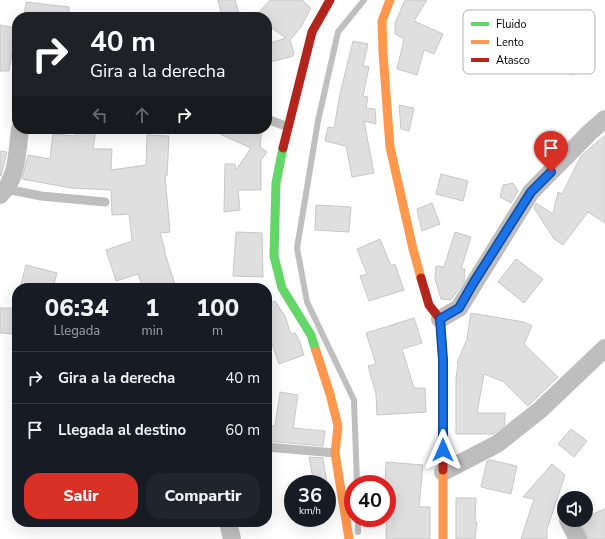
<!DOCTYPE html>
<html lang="es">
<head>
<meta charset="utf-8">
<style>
	:root { --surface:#171b24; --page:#20242c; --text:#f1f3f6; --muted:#9ea1a6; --line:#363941; --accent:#d93025 }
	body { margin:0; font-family:"Nunito Sans",sans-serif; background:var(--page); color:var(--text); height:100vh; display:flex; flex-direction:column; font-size:15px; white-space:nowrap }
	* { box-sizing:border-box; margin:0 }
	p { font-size:13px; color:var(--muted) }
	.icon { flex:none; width:22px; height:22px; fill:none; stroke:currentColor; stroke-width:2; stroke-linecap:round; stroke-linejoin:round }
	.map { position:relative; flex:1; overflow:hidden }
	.sheet { position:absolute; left:12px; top:283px; width:260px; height:244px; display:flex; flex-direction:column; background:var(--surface); border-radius:16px; box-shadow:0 4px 16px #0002 }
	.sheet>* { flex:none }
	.banner { position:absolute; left:12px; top:12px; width:260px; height:122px; border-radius:16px; box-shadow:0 4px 16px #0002; background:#202124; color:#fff; overflow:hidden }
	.fabs { position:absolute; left:557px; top:491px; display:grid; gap:8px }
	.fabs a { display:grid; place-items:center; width:36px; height:36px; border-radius:50%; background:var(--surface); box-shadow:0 4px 16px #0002; font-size:20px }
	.speed { position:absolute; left:284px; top:475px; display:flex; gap:8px; font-size:20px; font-weight:700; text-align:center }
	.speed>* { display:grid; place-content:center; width:52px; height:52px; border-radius:50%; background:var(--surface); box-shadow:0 4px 16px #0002; line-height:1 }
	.speed small { font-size:10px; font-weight:400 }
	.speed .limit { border:6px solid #d22; background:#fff; color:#111 }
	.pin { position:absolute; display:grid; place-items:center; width:34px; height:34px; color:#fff; margin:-41px -17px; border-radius:50% 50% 50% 0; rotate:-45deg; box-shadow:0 0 4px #0007 }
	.pin .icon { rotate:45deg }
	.me { position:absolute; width:44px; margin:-22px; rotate:0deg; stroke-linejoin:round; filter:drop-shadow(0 0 3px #0008) }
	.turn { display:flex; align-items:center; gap:14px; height:84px; padding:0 12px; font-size:18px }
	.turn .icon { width:52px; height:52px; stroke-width:2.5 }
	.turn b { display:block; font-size:28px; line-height:34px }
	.lanes { display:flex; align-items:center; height:38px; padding:0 12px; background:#0003; justify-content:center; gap:20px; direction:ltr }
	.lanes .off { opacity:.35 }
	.eta { display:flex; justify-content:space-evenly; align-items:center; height:68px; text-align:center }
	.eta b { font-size:24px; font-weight:800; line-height:28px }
	.button { display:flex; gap:8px; margin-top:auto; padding:8px 12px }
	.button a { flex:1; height:46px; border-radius:16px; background:var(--accent); color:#fff; font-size:16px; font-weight:800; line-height:46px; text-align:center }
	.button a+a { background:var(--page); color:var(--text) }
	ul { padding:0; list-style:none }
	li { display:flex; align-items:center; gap:12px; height:52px; padding:0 12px; border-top:1px solid var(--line) }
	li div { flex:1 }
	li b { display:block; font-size:15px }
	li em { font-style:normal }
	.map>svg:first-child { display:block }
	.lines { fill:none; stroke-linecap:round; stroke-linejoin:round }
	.stream { stroke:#bfbfbf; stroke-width:6 }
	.building { fill:#dfdfdf; stroke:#c7c7c7 }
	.lane { stroke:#bebebe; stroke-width:9 }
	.street { stroke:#bebebe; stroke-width:18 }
	.fast { stroke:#63d668; stroke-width:9 }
	.slow { stroke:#ff974d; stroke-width:9 }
	.jam { stroke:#b3261e; stroke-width:9 }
	.route-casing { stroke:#114b97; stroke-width:10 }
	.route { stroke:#1a73e8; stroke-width:7 }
	.key { fill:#fff; stroke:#b2b2b2; stroke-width:1 }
	.key-label { font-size:11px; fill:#000 }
</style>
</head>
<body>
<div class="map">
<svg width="605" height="539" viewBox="0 0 605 539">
	<rect width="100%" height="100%" fill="#fff"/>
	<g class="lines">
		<g class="stream">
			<path d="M357,484L354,400L307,302L297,248L318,121L338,32L364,0"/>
			<path d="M358,518V532"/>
		</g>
	</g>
	<g class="building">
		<path d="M218,0H235L240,17H222Z"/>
		<path d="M270,0H302L311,8L301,27L290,40L294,53L293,56L267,63V44L286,38L267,25V17H255Z"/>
		<path d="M405,0H427L414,21L443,34L434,54L424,50L417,75L397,69L404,39L395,34V23Z"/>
		<path d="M26,2L69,7V17H24Z"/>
		<path d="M0,25L16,28L9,71H0Z"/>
		<path d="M562,30L589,62L573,75L547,42Z"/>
		<path d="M353,41L368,44L363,66L369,67L363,96L368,97L366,108L375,109L376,124L364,121L374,173L352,177L346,146L325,141L328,127L334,128L340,94Z"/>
		<path d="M399,105L414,108L409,131L401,129Z"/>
		<path d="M76,129H96L93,149H112L111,170L146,165L147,135L169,136L167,176H165L170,232L160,233L165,250H164L176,288H143L138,274L116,281L106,250L132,241L129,214L112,215L111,190L71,188L22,179L28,155L50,159L53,134L75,136Z"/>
		<path d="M209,129H262L260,147L267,152L261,160V190H238L240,210L224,212L225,164H235L236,170L251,148Z"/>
		<path d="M605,135V223L588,212L563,245L554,239L534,208L536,203L553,214L558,192L562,194L581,156Z"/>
		<path d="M0,151L7,152L1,176L0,175Z"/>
		<path d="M441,174L468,181L463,201L436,194Z"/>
		<path d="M513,183L518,191L511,203L500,197L503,185Z"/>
		<path d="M432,203L440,224L422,231L417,209Z"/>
		<path d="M316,205L351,207L349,232L315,230Z"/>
		<path d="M236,232L262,233L263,277L233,276Z"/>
		<path d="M455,232L471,237L461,269H465L464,281L451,300L441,299L435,279L436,266L444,267Z"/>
		<path d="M380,239L391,266L395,264L404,290L369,301L360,276L367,274L357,249Z"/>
		<path d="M516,259L543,279L524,303L498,282Z"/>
		<path d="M26,265L57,273L53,288H20Z"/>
		<path d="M275,301L285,316L291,334L295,333L299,340L304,355L279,364L267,329V304Z"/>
		<path d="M0,308H17L16,334L0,333Z"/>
		<path d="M471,313L524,322L532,326L524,344L558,377L528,406L504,382L484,374L477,413H505V425L493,434H456V379L458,364L457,363L467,339Z"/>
		<path d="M414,318L422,343L402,349L414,388H425L426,412L377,415L376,394L368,366L376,364L366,333Z"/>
		<path d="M280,392L298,395L293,428L325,431L323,446L267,441V426H275Z"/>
		<path d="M571,429L587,441L574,457L558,444Z"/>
		<path d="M309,457L323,458L327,484H314Z"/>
		<path d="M490,460L517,466L511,494L481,487L487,461Z"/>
		<path d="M386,462L423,465L419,507H430V539H386L387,484H385Z"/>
		<path d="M552,464L565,475L547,529V539H521L534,499L523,497Z"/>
		<path d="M456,498H476L475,521L477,522L475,539H456Z"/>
		<path d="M605,509V539H588L580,520H586V517Z"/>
	</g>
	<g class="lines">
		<g class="lane">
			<path d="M267,119L288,127"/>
			<path d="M6,189L41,196L105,202"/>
			<path d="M267,447L335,453"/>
		</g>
		<g class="street">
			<path d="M0,195C18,179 17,151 20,129"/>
			<path d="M440,319L459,308L531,192L590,132L605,119"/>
			<path d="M443,472L497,444L540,410L605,348"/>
			<path d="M568,520L578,539"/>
			<path d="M228,522L232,539"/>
		</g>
		<path class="fast" d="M283,148L276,183L274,256L282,288L311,335L316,351"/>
		<g class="slow">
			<path d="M390,0L382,21L383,53L390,147L413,249L421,278"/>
			<path d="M316,351L330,394L338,426L335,453L349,539"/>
			<path d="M443,470V539"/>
		</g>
		<g class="jam">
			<path d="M283,148L312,32L330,0"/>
			<path d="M421,278L429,305L440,319L443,360V470"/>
		</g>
	</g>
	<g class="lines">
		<defs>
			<path id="route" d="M443,450V360L440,319L459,308L474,282L531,192L551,172"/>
		</defs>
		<use href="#route" class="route-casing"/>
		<use href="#route" class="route"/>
	</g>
	<rect x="463" y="10" width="132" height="64" rx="6" class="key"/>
	<rect x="471" y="22" width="18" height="4" fill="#63d668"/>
	<rect x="471" y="40" width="18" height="4" fill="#ff974d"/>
	<rect x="471" y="58" width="18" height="4" fill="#b3261e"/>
	<g class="key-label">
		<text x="496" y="28">Fluido</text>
		<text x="496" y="46">Lento</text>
		<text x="496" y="64">Atasco</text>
	</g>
</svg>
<div class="fabs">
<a><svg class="icon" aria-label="sound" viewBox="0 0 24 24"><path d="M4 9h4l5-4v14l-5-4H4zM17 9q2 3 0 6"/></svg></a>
</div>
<div class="speed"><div>36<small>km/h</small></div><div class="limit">40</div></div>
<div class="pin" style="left:551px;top:172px;background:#d93025"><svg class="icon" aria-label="arrive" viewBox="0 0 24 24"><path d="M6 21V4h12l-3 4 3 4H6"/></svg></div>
<svg class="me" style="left:443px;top:450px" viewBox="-20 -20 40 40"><path d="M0-17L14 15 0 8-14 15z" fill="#1a73e8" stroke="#fff" stroke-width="4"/></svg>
<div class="banner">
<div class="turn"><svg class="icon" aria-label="right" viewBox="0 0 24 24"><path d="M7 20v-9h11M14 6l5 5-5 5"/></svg><div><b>40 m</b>Gira a la derecha</div></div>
<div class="lanes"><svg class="icon off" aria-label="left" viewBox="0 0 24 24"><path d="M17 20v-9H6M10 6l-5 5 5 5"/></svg><svg class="icon off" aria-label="ahead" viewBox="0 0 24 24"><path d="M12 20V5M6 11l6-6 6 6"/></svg><svg class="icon" aria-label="right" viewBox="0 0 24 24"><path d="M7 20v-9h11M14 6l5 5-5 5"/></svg></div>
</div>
<section class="sheet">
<div class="eta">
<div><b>06:34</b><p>Llegada</p></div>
<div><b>1</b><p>min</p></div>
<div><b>100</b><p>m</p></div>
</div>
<ul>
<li><svg class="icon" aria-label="right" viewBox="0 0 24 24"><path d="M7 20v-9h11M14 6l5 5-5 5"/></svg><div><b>Gira a la derecha</b></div><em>40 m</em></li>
<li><svg class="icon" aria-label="arrive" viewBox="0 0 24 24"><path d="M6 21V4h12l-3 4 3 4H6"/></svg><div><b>Llegada al destino</b></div><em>60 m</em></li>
</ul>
<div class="button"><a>Salir</a><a>Compartir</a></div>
</section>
</div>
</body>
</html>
